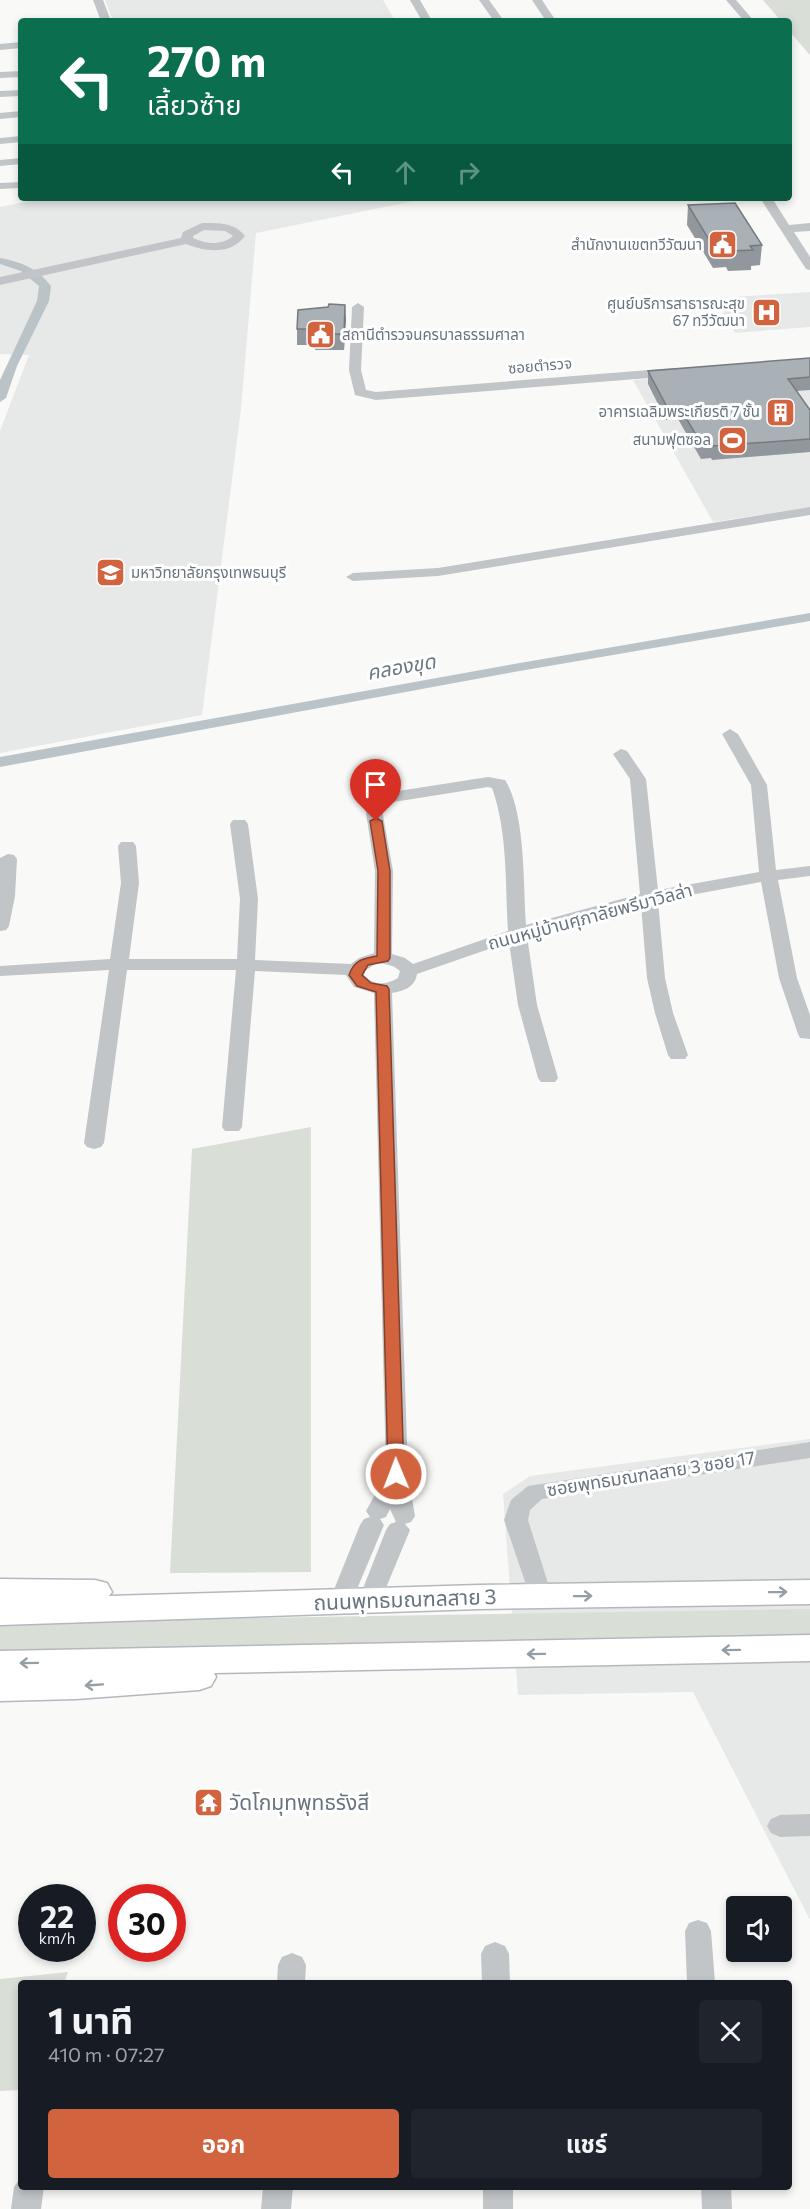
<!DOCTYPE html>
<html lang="th">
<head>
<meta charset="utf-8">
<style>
	:root { --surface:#171b24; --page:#20242c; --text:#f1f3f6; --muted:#9ea1a6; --accent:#d2633f }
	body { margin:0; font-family:Commissioner,"Noto Sans Thai",sans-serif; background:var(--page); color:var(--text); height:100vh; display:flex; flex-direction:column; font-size:22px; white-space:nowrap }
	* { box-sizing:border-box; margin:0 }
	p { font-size:20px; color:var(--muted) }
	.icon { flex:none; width:33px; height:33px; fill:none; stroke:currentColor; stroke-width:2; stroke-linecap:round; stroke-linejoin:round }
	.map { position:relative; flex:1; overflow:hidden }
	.side { position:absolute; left:18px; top:1980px; width:774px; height:210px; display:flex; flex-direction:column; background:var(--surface); border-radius:6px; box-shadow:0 3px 9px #0003 }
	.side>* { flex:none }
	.top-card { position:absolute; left:18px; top:18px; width:774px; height:183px; border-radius:6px; box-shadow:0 3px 9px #0003; background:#0b6e4f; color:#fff; overflow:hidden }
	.fabs { position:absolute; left:726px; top:1896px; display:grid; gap:12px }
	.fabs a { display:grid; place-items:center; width:66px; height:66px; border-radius:6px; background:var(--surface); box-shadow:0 3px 9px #0003; font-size:30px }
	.speed { position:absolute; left:18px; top:1884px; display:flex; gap:12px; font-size:30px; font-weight:700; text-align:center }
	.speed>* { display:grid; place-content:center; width:78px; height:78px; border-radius:50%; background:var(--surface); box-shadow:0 3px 9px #0003; line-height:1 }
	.speed small { font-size:15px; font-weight:400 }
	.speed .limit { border:9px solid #d22; background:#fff; color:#111 }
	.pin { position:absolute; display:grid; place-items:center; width:51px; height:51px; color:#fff; margin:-62px -26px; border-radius:50% 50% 50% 0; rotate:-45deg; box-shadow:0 0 6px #0007 }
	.pin .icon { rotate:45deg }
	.me { position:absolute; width:66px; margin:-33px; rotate:359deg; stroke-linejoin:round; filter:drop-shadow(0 0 4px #0008) }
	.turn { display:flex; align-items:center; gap:21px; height:126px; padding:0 30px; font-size:27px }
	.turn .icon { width:78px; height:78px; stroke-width:2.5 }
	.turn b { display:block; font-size:42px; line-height:51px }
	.lanes { display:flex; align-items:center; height:57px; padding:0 30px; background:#0003; justify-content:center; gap:30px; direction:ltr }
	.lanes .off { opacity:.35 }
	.round { display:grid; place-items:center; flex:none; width:63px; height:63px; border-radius:6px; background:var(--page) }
	.overview { display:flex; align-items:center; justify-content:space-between; height:102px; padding:0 30px }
	h1 { font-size:36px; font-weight:700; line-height:45px }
	.button { display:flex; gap:12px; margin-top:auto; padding:12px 30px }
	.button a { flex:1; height:69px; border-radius:6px; background:var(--accent); color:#fff; font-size:24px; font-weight:700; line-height:69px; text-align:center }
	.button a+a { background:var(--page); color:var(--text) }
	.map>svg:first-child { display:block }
	.built { fill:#e7e8e8 }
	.green { fill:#d9ded7 }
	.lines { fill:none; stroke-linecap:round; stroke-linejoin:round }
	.canal { fill:#bac4c8; fill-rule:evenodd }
	.secondary-casing { stroke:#b4b8bd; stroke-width:3 }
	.street { fill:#c1c5c8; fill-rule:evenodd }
	.secondary { fill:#fff; fill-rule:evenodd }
	.wall { fill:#91979d }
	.shaded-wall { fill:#767b7f }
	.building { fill:#a9b0b6; stroke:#767b7f; stroke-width:1.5 }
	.oneway { stroke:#959ea5 }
	.route { fill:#d2633f; stroke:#884029; stroke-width:1.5 }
	.labels { text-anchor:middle; stroke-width:6; stroke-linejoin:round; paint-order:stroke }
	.far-poi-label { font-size:15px; fill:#67747f; stroke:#fff; text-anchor:end }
	.far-street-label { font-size:15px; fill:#67747f; stroke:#fff }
	.street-label { font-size:18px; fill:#67747f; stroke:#fff }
	.water-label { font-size:20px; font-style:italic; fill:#677980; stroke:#fff }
	.near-street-label { font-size:21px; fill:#67747f; stroke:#fff }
	.near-poi-label { font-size:21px; fill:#67747f; stroke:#fff; text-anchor:start }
</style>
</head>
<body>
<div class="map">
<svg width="810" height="2209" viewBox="0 0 810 2209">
	<rect width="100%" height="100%" fill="#f9f9f8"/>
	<g class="built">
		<path d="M105,0H383L395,21H113Z"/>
		<path d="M46,198H429L256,233L241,409L202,715L0,753V431L29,355L0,354V207Z"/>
		<path d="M810,292V327L735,333L715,298Z"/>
		<path d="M810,366V507L713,522L633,380Z"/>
		<path d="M810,1439V1920L693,1692L518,1695L503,1494L530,1476Z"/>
	</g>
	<g class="green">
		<path d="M763,0H810V55L789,31V21H781Z"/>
		<path d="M311,1127V1572L170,1573L192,1149Z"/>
		<path d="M810,1609V1639L0,1651V1622Z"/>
		<path d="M68,1972L64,1983H21V2090L0,2091V1979Z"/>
	</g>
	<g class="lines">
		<g class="canal">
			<path d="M0,258C21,262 37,268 51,286L49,301L17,366L6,398L0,402V380L37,301L39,286L21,271L0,264Z"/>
			<path d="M810,613V621L514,672L0,767V757L514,664Z"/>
		</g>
		<defs>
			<g id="secondary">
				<path d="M0,1579L95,1580L107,1583L112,1592L109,1596L479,1585L810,1580V1604L479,1609L0,1625Z"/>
				<path d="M810,1635V1661L214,1673L216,1677L211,1686L199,1690L76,1699L0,1701V1651Z"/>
			</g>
		</defs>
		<use href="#secondary" class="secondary-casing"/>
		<g class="street">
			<path d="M93,0H103L111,21H101Z"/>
			<path d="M410,0H420L432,21H422Z"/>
			<path d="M479,0H489L504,21H494Z"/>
			<path d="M532,0H542L556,21H546Z"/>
			<path d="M726,0H736L754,21H744Z"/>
			<path d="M21,42V48L0,50V44Z"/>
			<path d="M21,71V77L0,78V72Z"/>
			<path d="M21,90V96L0,97V91Z"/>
			<path d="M21,111V117L0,119V113Z"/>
			<path d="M21,136V142L0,144V138Z"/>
			<path d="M21,158V164L0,166V160Z"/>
			<path d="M21,182V188L0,189V183Z"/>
			<path d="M760,198H772L789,225L810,223V231L794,232L810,257V270L806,269Z"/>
			<path d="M202,223C218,223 234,222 245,236C231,255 206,252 186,244L0,285V277L181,238L183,232ZM204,230L225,231L233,236C221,246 206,244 193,238V236Z"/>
			<path d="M358,303L364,307L361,370L366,390L376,392L674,368L680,372L674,376L376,400L355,395L349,370L352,307Z"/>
			<path d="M810,507V515L438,576L353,581L346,577L353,573L438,568Z"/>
			<path d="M730,729L738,734L767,785L776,870L810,866V876L778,880L797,978L810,1015V1039L800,1038L798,1034L779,978L761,882L658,901L665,978L673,1013L688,1055L685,1059H671L668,1055L655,1013L647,978L641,905L527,936L537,1005L558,1078L555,1082H541L538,1078L518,1005L509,942L417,974C415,987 404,991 392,993L408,1474L415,1516L411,1522L405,1524L410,1530L378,1607L370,1610L362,1607L358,1601L386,1530L390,1524L396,1522L390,1509L386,1517L380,1519L384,1525L349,1608L341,1611L333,1608L329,1602L360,1525L364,1519L370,1517L366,1511L386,1474L374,993L354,987L346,975L255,971L242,1127L239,1131H225L222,1127L236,970H127L104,1143L101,1147L94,1149L87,1147L84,1143L109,970L0,976V966L110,959L121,883L118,846L121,842H133L136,846L139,883L129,959H237L240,899L230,824L233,820H245L248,824L258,899L255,960L351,964L359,958L374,953L375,871L364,800L366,796L488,777L505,780C526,813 523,886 526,925L640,894L630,779L613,754L621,749L627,751L646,779L658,890L759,872L751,785L722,734ZM488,787L492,788C508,833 505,883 508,931L413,964L405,958L392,954L393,871L381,804ZM377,963C387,964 393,965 400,971L398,978C387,985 373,986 364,975L366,970Z"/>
			<path d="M8,854L14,855L17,859L15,896L9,926L6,930L0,931V858Z"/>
			<path d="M810,1442V1458L542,1499L530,1510L528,1520L552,1596L548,1602L540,1605L532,1602L504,1520L511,1500L528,1486Z"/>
			<path d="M810,1814V1836L780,1837L771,1833L767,1826L771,1819L780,1815Z"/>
			<path d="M698,1920L707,1923L711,1931L715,1983H687L685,1931L689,1923Z"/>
			<path d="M495,1942L505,1946L509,1954L510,1983H482L481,1954L485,1946Z"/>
			<path d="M292,1953L302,1957L306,1965L305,1983H277L278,1965L282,1957Z"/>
			<path d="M21,2177V2187H44L41,2209H11L14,2187Z"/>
			<path d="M263,2187H293L291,2209H261Z"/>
			<rect x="483" y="2187" width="30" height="22"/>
			<path d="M701,2187H731L732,2209H702Z"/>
		</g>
		<use href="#secondary" class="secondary"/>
	</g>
	<g class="wall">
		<path d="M688,205L762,245L760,265L751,266V270L728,271L726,267L713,268L687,225Z"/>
		<path d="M345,305L344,350H315V345H297V329L328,307Z"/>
		<path d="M810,358V390L797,391L810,410V452L712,460L711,458L701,459L678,419L666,420L648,384V371Z"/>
	</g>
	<g class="shaded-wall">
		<path d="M345,305L346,320L344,350V334Z"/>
		<path d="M679,406L678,419L666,420L667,407Z"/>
	</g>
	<g class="building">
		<path d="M735,203L762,245L750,246L753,250L730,251L727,247L714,248L688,205Z"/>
		<path d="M329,304L345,305L344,334H314L315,329H297L298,310L328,307Z"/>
		<path d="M810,358V377L788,379L810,410V439L713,446L712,444L702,445L679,406L667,407L648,371Z"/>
	</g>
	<defs><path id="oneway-shaft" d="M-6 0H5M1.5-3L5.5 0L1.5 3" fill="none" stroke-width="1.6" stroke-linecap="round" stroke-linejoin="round" transform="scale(1.5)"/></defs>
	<g class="oneway">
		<use href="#oneway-shaft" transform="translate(778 1592) rotate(-1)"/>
		<use href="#oneway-shaft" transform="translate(583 1596) rotate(-1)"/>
		<use href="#oneway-shaft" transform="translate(731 1650) rotate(179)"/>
		<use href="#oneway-shaft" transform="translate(536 1654) rotate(179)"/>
		<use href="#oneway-shaft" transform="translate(29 1663) rotate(179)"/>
		<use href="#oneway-shaft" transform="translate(94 1685) rotate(176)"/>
	</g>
	<path class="route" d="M376,818L382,821L390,871V958L388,961L368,965L362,975L371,983L387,986L389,989L404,1474L402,1479H391L388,1474L376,992L357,986L349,975C354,960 362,959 377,956L378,871L370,821Z"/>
	<defs>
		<symbol id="civic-square" viewBox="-11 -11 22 22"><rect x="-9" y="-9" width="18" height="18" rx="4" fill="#d2633f" stroke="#fff"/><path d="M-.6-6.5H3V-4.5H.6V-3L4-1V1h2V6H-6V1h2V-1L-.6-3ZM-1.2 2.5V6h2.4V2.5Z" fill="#fff"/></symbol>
		<symbol id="hospital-square" viewBox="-11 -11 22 22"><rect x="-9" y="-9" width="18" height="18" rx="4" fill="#d2633f" stroke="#fff"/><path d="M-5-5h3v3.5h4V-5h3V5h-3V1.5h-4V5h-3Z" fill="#fff"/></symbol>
		<symbol id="building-square" viewBox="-11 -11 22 22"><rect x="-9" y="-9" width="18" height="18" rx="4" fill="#d2633f" stroke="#fff"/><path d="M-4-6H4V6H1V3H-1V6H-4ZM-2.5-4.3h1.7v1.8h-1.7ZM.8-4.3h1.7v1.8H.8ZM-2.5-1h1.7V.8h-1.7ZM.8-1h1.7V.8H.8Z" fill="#fff"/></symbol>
		<symbol id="stadium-square" viewBox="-11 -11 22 22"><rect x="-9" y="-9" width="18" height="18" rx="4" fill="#d2633f" stroke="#fff"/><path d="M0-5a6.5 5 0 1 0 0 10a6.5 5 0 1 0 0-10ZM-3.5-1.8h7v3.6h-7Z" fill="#fff"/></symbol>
		<symbol id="university-square" viewBox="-11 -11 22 22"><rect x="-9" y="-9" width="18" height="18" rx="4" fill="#d2633f" stroke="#fff"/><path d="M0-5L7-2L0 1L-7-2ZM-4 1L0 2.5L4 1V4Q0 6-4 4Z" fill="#fff"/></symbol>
		<symbol id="temple-square" viewBox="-11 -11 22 22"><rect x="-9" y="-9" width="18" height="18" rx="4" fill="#d2633f" stroke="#fff"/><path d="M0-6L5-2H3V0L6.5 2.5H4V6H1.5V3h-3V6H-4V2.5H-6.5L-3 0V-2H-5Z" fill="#fff"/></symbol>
	</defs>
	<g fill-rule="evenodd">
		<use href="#civic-square" x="706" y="228" width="33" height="33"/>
		<use href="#hospital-square" x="750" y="296" width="33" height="33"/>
		<use href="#civic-square" x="304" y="318" width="33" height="33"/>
		<use href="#building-square" x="764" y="396" width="33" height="33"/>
		<use href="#stadium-square" x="716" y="424" width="33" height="33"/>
		<use href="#university-square" x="94" y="556" width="33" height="33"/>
		<use href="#temple-square" x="192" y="1786" width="33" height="33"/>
	</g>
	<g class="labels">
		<g class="far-poi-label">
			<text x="702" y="250">สำนักงานเขตทวีวัฒนา</text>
			<text x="745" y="309">ศูนย์บริการสาธารณะสุข<tspan x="745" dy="17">67 ทวีวัฒนา</tspan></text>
			<text x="342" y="340" text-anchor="start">สถานีตำรวจนครบาลธรรมศาลา</text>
			<text x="760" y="417">อาคารเฉลิมพระเกียรติ 7 ชั้น</text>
			<text x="711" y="445">สนามฟุตซอล</text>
			<text x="131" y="578" text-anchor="start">มหาวิทยาลัยกรุงเทพธนบุรี</text>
		</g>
		<g class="far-street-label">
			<text transform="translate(540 366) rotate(-5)" y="5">ซอยตำรวจ</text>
		</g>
		<g class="street-label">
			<text transform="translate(590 917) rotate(-15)" y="6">ถนนหมู่บ้านศุภาลัยพรีมาวิลล่า</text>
			<text transform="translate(651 1474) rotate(-9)" y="6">ซอยพุทธมณฑลสาย 3 ซอย 17</text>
		</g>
		<g class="water-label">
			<text transform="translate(401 667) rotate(-10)" y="7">คลองขุด</text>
		</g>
		<g class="near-street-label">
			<text transform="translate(405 1600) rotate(-2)" y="7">ถนนพุทธมณฑลสาย 3</text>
		</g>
		<g class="near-poi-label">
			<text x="229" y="1810">วัดโกมุทพุทธรังสี</text>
		</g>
	</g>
</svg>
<div class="fabs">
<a><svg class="icon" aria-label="sound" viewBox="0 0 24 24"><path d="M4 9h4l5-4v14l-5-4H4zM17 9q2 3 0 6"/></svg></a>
</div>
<div class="speed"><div>22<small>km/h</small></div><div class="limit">30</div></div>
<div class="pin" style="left:376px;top:821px;background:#d93025"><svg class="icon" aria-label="arrive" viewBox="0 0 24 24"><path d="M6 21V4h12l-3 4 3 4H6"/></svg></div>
<svg class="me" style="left:396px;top:1474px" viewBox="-20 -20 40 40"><circle r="17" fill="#d2633f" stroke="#fff" stroke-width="3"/><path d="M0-11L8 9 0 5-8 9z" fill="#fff"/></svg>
<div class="top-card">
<div class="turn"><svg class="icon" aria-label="left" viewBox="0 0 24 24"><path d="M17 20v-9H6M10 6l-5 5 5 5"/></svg><div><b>270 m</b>เลี้ยวซ้าย</div></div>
<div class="lanes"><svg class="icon" aria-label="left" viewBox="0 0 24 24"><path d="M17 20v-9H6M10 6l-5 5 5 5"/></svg><svg class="icon off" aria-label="ahead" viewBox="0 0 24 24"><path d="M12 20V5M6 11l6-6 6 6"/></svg><svg class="icon off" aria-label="right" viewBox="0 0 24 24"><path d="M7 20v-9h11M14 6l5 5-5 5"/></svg></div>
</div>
<section class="side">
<div class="overview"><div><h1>1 นาที</h1><p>410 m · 07:27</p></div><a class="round"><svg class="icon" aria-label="close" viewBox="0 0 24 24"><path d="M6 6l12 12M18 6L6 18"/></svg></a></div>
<div class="button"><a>ออก</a><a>แชร์</a></div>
</section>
</div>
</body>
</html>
